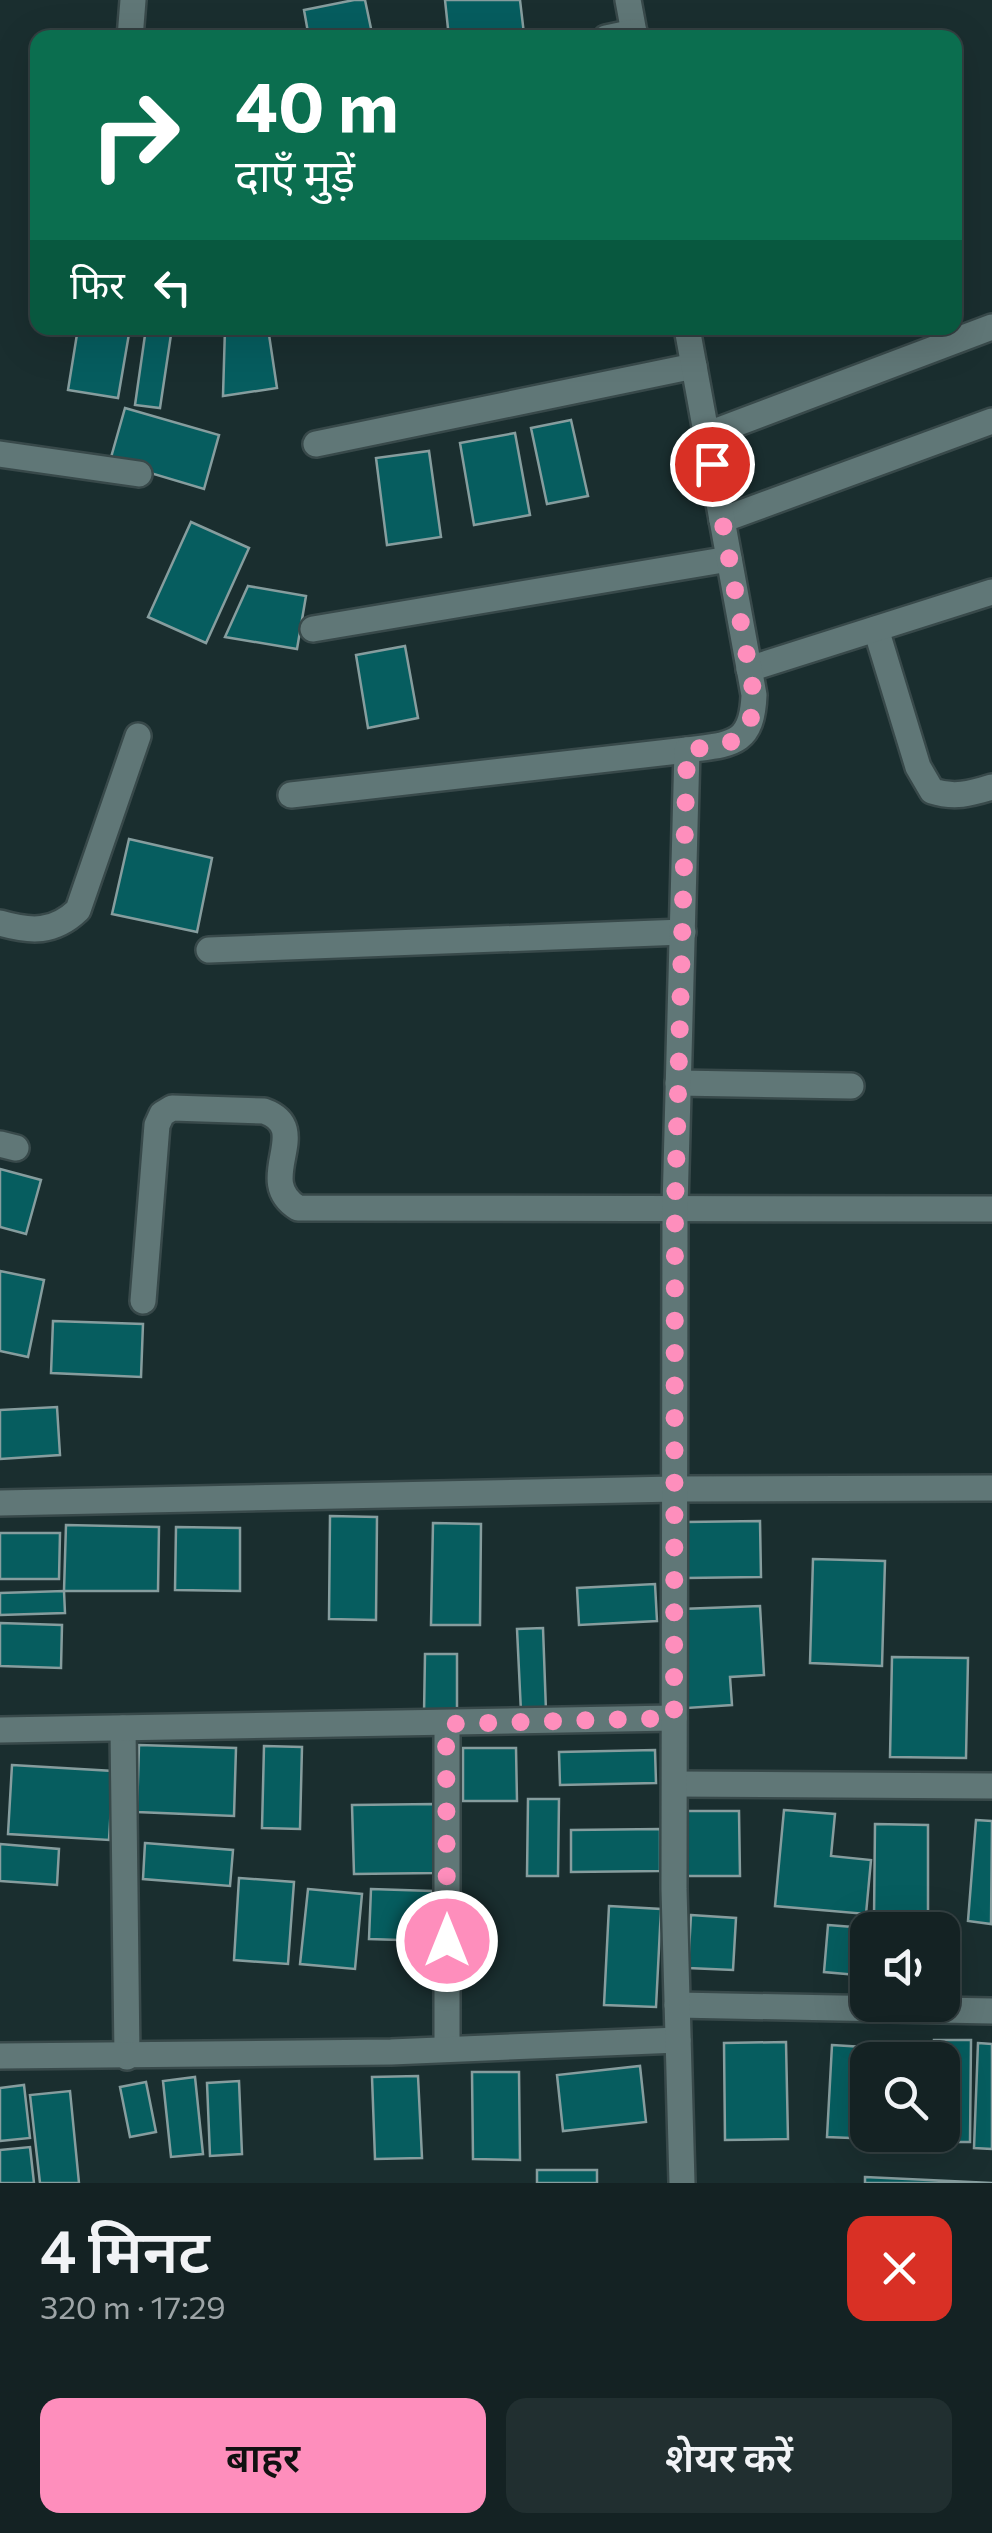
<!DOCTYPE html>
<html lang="hi">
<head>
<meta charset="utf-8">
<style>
	:root { --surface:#142223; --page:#212f30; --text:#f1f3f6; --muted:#9da4a6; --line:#333f41; --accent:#fe8ebc }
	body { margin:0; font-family:Commissioner,"Noto Sans Devanagari",sans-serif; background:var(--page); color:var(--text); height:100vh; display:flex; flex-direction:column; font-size:38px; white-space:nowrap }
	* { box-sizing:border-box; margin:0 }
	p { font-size:32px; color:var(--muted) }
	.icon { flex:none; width:55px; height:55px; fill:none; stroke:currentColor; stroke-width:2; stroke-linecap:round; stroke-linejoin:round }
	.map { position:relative; height:2183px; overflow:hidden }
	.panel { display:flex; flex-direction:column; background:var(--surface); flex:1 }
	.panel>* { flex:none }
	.banner { position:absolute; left:30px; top:30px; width:932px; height:305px; border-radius:20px; box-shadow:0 10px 40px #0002,0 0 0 2px var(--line); background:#0b6e4f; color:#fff; overflow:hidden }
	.buttons { position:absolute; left:850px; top:1912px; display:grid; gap:20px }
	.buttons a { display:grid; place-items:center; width:110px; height:110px; border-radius:20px; background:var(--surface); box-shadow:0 10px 40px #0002,0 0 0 2px var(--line); font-size:50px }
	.pin { position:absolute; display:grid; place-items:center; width:85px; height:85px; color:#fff; margin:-42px; border:5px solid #fff; border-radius:50%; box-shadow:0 2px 10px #0007 }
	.me { position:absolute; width:110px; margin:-55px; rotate:0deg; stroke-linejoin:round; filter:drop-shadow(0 0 8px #0008) }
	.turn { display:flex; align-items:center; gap:35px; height:210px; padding:0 40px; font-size:45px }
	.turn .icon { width:130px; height:130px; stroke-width:2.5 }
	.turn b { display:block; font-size:70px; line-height:85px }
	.then { display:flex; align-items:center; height:95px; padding:0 40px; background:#0003; gap:20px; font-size:38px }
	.round { display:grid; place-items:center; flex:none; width:105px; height:105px; border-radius:20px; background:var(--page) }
	.head { display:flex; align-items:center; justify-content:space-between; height:170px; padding:0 40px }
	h1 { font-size:60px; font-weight:600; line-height:75px }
	.cta { display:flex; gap:20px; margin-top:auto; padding:20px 40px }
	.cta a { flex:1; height:115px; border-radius:20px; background:var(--accent); color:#111; font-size:40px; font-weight:600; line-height:115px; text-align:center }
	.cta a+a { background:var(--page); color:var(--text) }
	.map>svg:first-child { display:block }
	.building { fill:#065d5f; stroke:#869d9e; stroke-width:2.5 }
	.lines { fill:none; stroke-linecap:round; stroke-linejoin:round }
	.street-casing { stroke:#38494a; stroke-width:30 }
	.street { stroke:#607777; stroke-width:25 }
	.route { stroke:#fe8ebc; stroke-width:18; stroke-dasharray:0 32.4 }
</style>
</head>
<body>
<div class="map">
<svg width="992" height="2183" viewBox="0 0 992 2183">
	<rect width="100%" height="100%" fill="#1a2e2f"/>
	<g class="building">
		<path d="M354,0H365L373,38H309L304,10Z"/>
		<path d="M445,0H520L524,34L449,38Z"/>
		<path d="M78,328H130L118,398L68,390Z"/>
		<path d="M146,328H172L160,408L135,405Z"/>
		<path d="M225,328H268L277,388L223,396Z"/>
		<path d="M125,408L219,435L204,489L110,461Z"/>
		<path d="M571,420L588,496L547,504L531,428Z"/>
		<path d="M515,433L530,515L474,525L460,443Z"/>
		<path d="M429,451L441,537L387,545L376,458Z"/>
		<path d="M191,522L249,548L206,643L148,617Z"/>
		<path d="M248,586L306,596L297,649L225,637Z"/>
		<path d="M405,646L418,718L368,728L356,655Z"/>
		<path d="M129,839L212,858L197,932L112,914Z"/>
		<path d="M0,1169L41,1180L26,1234L0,1227Z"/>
		<path d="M0,1271L44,1280L28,1357L0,1351Z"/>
		<path d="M53,1321L143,1324L141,1377L51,1373Z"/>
		<path d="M57,1407L60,1455L0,1459V1410Z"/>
		<path d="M330,1516L377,1517L376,1620L329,1619Z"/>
		<path d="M760,1521L761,1577L686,1578V1522Z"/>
		<path d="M433,1523L481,1524L480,1625H431Z"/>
		<path d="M66,1525L159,1527L158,1591H64Z"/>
		<path d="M176,1527L240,1528V1591L175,1590Z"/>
		<path d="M0,1533H60L59,1579H0Z"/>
		<path d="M813,1559L885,1561L882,1666L810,1663Z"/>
		<path d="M655,1584L657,1621L579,1625L577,1588Z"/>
		<path d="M64,1591L65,1613L0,1615V1593Z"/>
		<path d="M760,1606L764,1675L730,1677L732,1705L687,1708L681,1609Z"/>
		<path d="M0,1623L62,1625L61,1668L0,1666Z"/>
		<path d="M543,1628L546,1711L521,1712L517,1629Z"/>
		<path d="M425,1654H457V1714H424Z"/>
		<path d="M892,1657L968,1658L966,1758L890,1757Z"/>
		<path d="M139,1745L236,1748L234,1816L137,1812Z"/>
		<path d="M264,1746L302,1747L300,1829L262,1828Z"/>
		<path d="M463,1748H516L517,1801H463Z"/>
		<path d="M655,1750L656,1783L560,1785L559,1752Z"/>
		<path d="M12,1765L113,1771L109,1840L8,1834Z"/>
		<path d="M528,1799H559L558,1876H527Z"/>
		<path d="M434,1804L435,1873L354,1874L352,1805Z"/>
		<path d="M784,1810L835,1814L831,1856L871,1860L866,1914L775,1906Z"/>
		<path d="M687,1811H739L740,1876H687Z"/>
		<path d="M976,1820L992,1821L991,1924L968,1921Z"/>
		<path d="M875,1824L928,1825V1919L874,1918Z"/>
		<path d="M660,1829V1871L571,1872V1830Z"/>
		<path d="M145,1843L233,1850L230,1886L143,1879Z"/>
		<path d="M0,1844L59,1849L57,1885L0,1881Z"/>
		<path d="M239,1878L294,1882L288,1964L234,1960Z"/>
		<path d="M308,1889L362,1894L355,1969L300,1964Z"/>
		<path d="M371,1889L432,1891L431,1941L369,1939Z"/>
		<path d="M609,1906L661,1909L656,2007L604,2005Z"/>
		<path d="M691,1915L736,1918L733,1970L688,1968Z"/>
		<path d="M828,1925L879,1929L868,1930V1976L824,1972Z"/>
		<path d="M934,2040H971L970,2142H934V2135H942V2060H934Z"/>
		<path d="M786,2042L788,2139L725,2140L724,2043Z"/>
		<path d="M899,2042H925V2060H900Z"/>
		<path d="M978,2043L992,2044V2149L974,2148Z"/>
		<path d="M832,2045L880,2048L879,2060H868V2135H875V2139L827,2137Z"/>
		<path d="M640,2066L646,2122L563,2131L557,2075Z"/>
		<path d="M472,2072H519L520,2160L473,2159Z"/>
		<path d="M418,2076L422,2158L375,2159L372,2077Z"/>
		<path d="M195,2077L203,2154L171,2157L163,2081Z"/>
		<path d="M239,2081L242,2154L210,2156L207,2083Z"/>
		<path d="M146,2082L156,2132L130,2137L120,2087Z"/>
		<path d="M24,2085L30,2138L0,2141V2088Z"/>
		<path d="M70,2091L79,2183H40L30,2095Z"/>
		<rect x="901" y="2135" width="25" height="9"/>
		<path d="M30,2147L34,2183H0V2150Z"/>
		<rect x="537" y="2170" width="60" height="13"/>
		<path d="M865,2177L992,2183H865Z"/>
	</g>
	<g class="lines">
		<defs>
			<g id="street">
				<path d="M628,0L635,38"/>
				<path d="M130,38L133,0"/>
				<path d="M606,38L634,32"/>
				<path d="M706,435L992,327"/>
				<path d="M316,444L694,366"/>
				<path d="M0,454L139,474"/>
				<path d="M722,520L992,421"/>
				<path d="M313,629L729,559"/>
				<path d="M876,629L918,767L932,791C954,798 970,794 992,787"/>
				<path d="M749,669L992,592"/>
				<path d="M291,795L687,750"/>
				<path d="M0,923C31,932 54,933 78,910L138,736"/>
				<path d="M209,950L683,932"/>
				<path d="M678,1083L851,1086"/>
				<path d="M0,1144L16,1148"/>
				<path d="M143,1301L157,1125L162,1114L172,1108L264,1111C315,1129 252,1180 298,1208L992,1209"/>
				<path d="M0,1503L675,1489L992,1488"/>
				<path d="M447,1724V2049"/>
				<path d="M123,1728L127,2057"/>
				<path d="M0,1730L674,1718"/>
				<path d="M675,1784L992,1786"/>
				<path d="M677,2005L992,2011"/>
				<path d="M0,2056L391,2052L678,2040"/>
				<path d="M682,2183L674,1889L675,1208L687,750C731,744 752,746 754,695L687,328"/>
			</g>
		</defs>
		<use href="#street" class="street-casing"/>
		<use href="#street" class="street"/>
	</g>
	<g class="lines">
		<path class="route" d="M447,1941L446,1724L674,1718L675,1208L687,750C731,744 752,745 754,695L712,464"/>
	</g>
</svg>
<div class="buttons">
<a><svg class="icon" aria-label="sound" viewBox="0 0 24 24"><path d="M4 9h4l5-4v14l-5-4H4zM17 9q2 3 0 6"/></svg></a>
<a><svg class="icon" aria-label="search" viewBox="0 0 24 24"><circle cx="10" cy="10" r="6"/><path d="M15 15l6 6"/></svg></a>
</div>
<div class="pin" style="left:712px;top:464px;background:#d93025"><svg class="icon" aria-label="arrive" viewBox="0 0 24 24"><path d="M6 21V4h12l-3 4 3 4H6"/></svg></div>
<svg class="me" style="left:447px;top:1941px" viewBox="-20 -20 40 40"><circle r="17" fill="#fe8ebc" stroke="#fff" stroke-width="3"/><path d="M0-11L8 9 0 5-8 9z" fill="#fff"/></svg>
<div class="banner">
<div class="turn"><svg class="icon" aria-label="right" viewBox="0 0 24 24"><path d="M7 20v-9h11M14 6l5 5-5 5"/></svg><div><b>40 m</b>दाएँ मुड़ें</div></div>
<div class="then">फिर<svg class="icon" aria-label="left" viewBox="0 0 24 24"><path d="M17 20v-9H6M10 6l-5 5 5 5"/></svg></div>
</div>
</div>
<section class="panel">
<div class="head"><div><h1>4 मिनट</h1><p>320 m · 17:29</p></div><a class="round" style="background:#d93025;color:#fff"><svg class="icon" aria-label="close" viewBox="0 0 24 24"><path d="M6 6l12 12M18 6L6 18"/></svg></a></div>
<div class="cta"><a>बाहर</a><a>शेयर करें</a></div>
</section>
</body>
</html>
